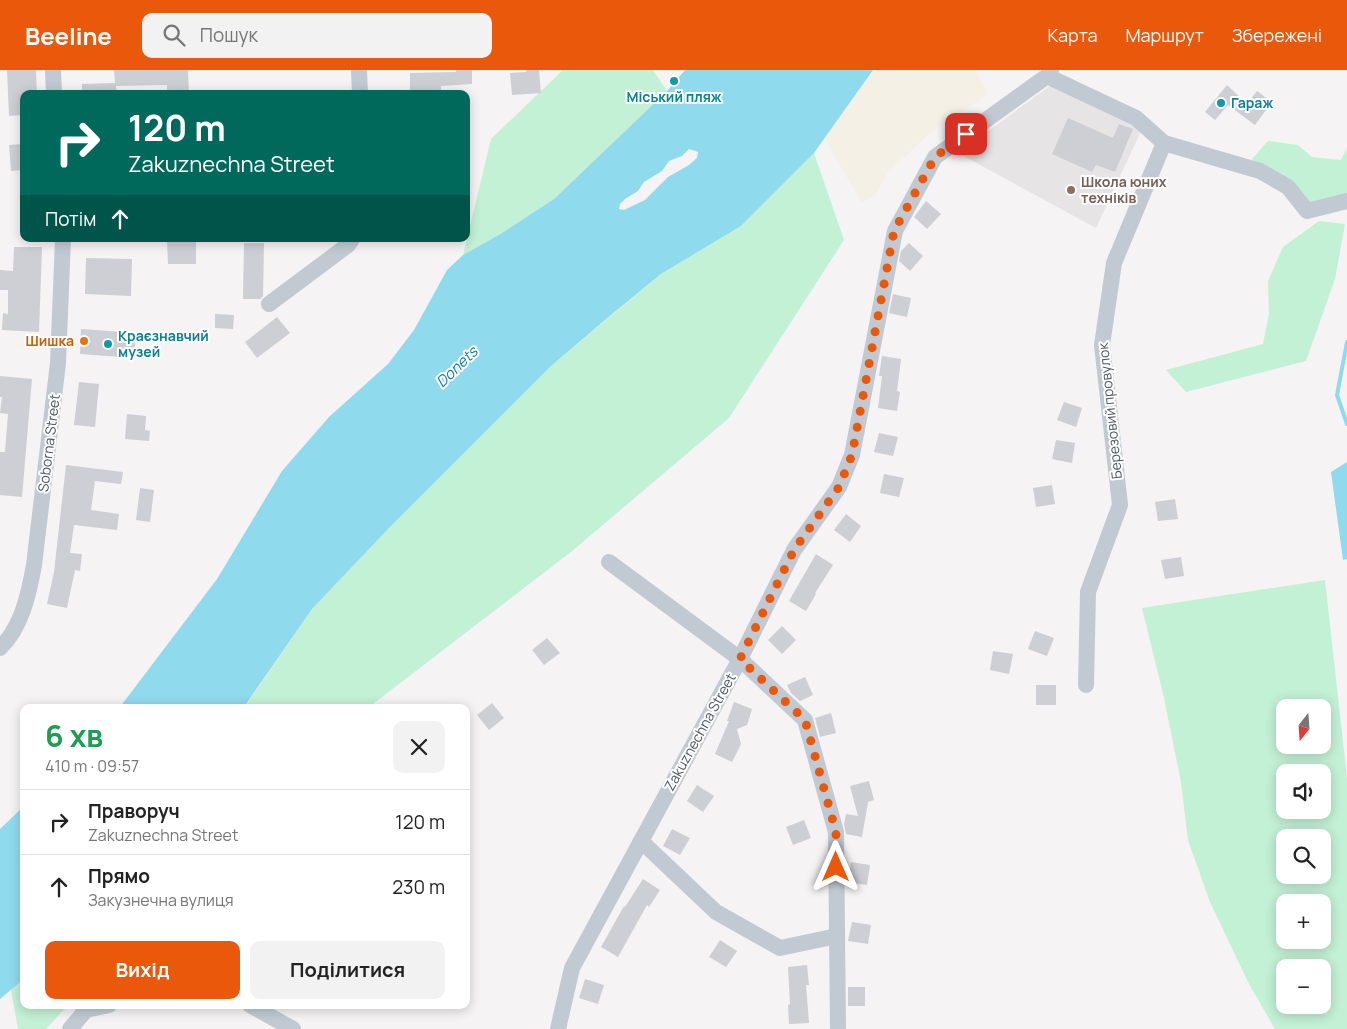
<!DOCTYPE html>
<html lang="uk">
<head>
<meta charset="utf-8">
<style>
	:root { --surface:#fff; --page:#f2f2f2; --text:#222; --muted:#767676; --line:#e0e0e0; --accent:#ea580c }
	body { margin:0; font-family:Manrope,sans-serif; background:var(--page); color:var(--text); height:100vh; display:flex; flex-direction:column; font-size:19px; white-space:nowrap }
	* { box-sizing:border-box; margin:0 }
	p { font-size:16px; color:var(--muted) }
	.icon { flex:none; width:28px; height:28px; fill:none; stroke:currentColor; stroke-width:2; stroke-linecap:round; stroke-linejoin:round }
	.map { position:relative; flex:1; overflow:hidden }
	.drawer { position:absolute; left:20px; top:634px; width:450px; height:305px; display:flex; flex-direction:column; background:var(--surface); border-radius:10px; box-shadow:0 2px 12px #0003 }
	.drawer>* { flex:none }
	.guide { position:absolute; left:20px; top:20px; width:450px; height:152px; border-radius:10px; box-shadow:0 2px 12px #0003; background:#00695c; color:#fff; overflow:hidden }
	.needle { width:32px; rotate:197deg }
	.fabs { position:absolute; left:1276px; top:629px; display:grid; gap:10px }
	.fabs a { display:grid; place-items:center; width:55px; height:55px; border-radius:10px; background:var(--surface); box-shadow:0 2px 12px #0003; font-size:25px }
	.pin { position:absolute; display:grid; place-items:center; width:42px; height:42px; color:#fff; margin:-21px; border-radius:10px; box-shadow:0 2px 8px #0006 }
	.me { position:absolute; width:55px; margin:-28px; rotate:0deg; stroke-linejoin:round; filter:drop-shadow(0 0 4px #0008) }
	.turn { display:flex; align-items:center; gap:18px; height:105px; padding:0 25px; font-size:22px }
	.turn .icon { width:65px; height:65px; stroke-width:2.5 }
	.turn b { display:block; font-size:35px; line-height:42px }
	.then { display:flex; align-items:center; height:48px; padding:0 25px; background:#0003; gap:10px; font-size:19px }
	.round { display:grid; place-items:center; flex:none; width:52px; height:52px; border-radius:10px; background:var(--page) }
	.summary { display:flex; align-items:center; justify-content:space-between; height:85px; padding:0 25px }
	h1 { font-size:30px; font-weight:700; line-height:38px; color:#1e9e55 }
	.cta { display:flex; gap:10px; margin-top:auto; padding:10px 25px }
	.cta a { flex:1; height:58px; border-radius:10px; background:var(--accent); color:#fff; font-size:20px; font-weight:700; line-height:58px; text-align:center }
	.cta a+a { background:var(--page); color:var(--text) }
	ul { padding:0; list-style:none }
	li { display:flex; align-items:center; gap:15px; height:65px; padding:0 25px; border-top:1px solid var(--line) }
	li div { flex:1 }
	li b { display:block; font-size:19px }
	li em { font-style:normal }
	header { display:flex; align-items:center; gap:30px; box-sizing:border-box; height:70px; padding:0 25px; background:var(--accent); color:#fff }
	header strong { font-size:24px }
	nav { display:flex; gap:28px; margin-inline-start:auto; font-size:18px }
	.search { width:350px; height:45px; background:var(--page); display:flex; align-items:center; gap:12px; box-sizing:border-box; padding:0 18px; border-radius:10px; color:var(--muted); font-size:19px }
	.map>svg:first-child { display:block }
	.education { fill:#e6e4e5 }
	.green { fill:#c3f1d5; fill-rule:evenodd }
	.sand { fill:#f5f0e5 }
	.water { fill:#90daee; fill-rule:evenodd }
	.lines { fill:none; stroke-linecap:round; stroke-linejoin:round }
	.stream { stroke:#90daee; stroke-width:4 }
	.building { fill:#cdcfd5 }
	.minor { stroke:#c1cad2; stroke-width:16 }
	.route { stroke:#ea580c; stroke-width:9; stroke-dasharray:0 16.2 }
	.culture-dot { fill:#0f9aa8; stroke:#fff; stroke-width:2 }
	.education-dot { fill:#8d6e63; stroke:#fff; stroke-width:2 }
	.food-dot { fill:#e8710a; stroke:#fff; stroke-width:2 }
	.labels { text-anchor:middle; stroke-width:4; stroke-linejoin:round; paint-order:stroke }
	.culture-label { font-size:14px; font-weight:bold; fill:#0d838f; stroke:#fff; text-anchor:start }
	.education-label { font-size:14px; font-weight:bold; fill:#785e54; stroke:#fff; text-anchor:start }
	.food-label { font-size:14px; font-weight:bold; fill:#c56008; stroke:#fff; text-anchor:end }
	.street-label { font-size:14px; fill:#4a5661; stroke:#fff }
	.water-label { font-size:15px; font-style:italic; fill:#0c7c9b; stroke:#fff }
</style>
</head>
<body>
<header>
<strong>Beeline</strong>
<div class="search"><svg class="icon" aria-label="search" viewBox="0 0 24 24"><circle cx="10" cy="10" r="6"/><path d="M15 15l6 6"/></svg>Пошук</div>
<nav><a>Карта</a><a>Маршрут</a><a>Збережені</a></nav>
</header>
<div class="map">
<svg width="1347" height="959" viewBox="0 0 1347 959">
	<rect width="100%" height="100%" fill="#f5f3f3"/>
	<path class="education" d="M1051,15L1142,59L1096,158L958,83Z"/>
	<g class="green">
		<path d="M563,0H653L667,21L554,129L502,163L463,185L491,69Z"/>
		<path d="M1268,71L1298,75L1312,87L1341,90L1347,78V131L1307,141L1260,101L1252,89Z"/>
		<path d="M814,83L844,170L729,348L571,482L369,637L244,638L312,539L391,456L551,296L661,204L741,156Z"/>
		<path d="M1319,151L1345,154L1335,209L1306,291L1186,322L1166,300L1263,274L1269,243L1268,211L1283,177Z"/>
		<path d="M1325,510L1347,708V959H1275L1249,914L1210,832L1188,770L1181,712L1164,628L1142,538ZM1285,638H1322V675H1285ZM1322,702V740H1285V702ZM1285,768H1322V805H1285ZM1322,832V870H1285V832ZM1285,898H1322V935H1285Z"/>
		<path d="M24,909V935H68L46,959H18L11,920Z"/>
	</g>
	<path class="sand" d="M873,0H975L988,24L930,63L888,102L875,125L862,133L824,68Z"/>
	<g class="water">
		<path d="M685,0H873L814,83L741,156L661,204L611,245L551,296L391,456L312,539L244,637H120L217,509L282,401L329,347L388,294L414,260L447,200L463,185L502,163L554,129L667,21ZM689,79L698,82L697,88L689,95L668,107L645,130L624,140L619,139L620,134L625,129L638,121L644,112L662,101L669,91L682,86Z"/>
		<path d="M1347,392V489L1343,490L1331,402Z"/>
		<path d="M24,736V909L0,929V759Z"/>
	</g>
	<g class="lines">
		<path class="stream" d="M1347,272L1337,325L1347,354"/>
	</g>
	<g class="building">
		<path d="M7,0H36L37,24H24V45L9,46Z"/>
		<path d="M114,0H188L189,24H167V15L116,16L117,24H82V14L115,13Z"/>
		<path d="M456,0H472V14L441,16V20L410,21V3L456,2Z"/>
		<path d="M526,0H539L541,23L512,25L510,3L526,2Z"/>
		<path d="M1227,15L1247,34L1257,21L1272,32L1255,55L1228,35L1215,50L1205,42Z"/>
		<path d="M1068,48L1113,68L1119,54L1133,59L1115,102L1096,95L1092,102L1052,84Z"/>
		<path d="M24,74V100L11,101L9,75Z"/>
		<path d="M926,131L941,144L927,159L914,147Z"/>
		<path d="M167,169H196V194H168Z"/>
		<path d="M244,173H264L263,226L260,229H243Z"/>
		<path d="M909,173L923,186L910,201L899,191L901,181Z"/>
		<path d="M14,177H42L39,262L2,260L3,243L8,244V220H0V200L13,201Z"/>
		<path d="M86,188L132,189L131,226L85,224Z"/>
		<path d="M893,224L911,228L907,247L889,243Z"/>
		<path d="M215,244L234,245L233,259L215,258Z"/>
		<path d="M277,247L290,263L257,288L245,272Z"/>
		<path d="M81,259L136,263L134,288L80,284Z"/>
		<path d="M882,286L901,289L897,321L900,322L897,341L878,338L882,306H879Z"/>
		<path d="M0,306L32,309L22,427L0,425V382H5L8,344L0,343L2,327H0Z"/>
		<path d="M79,312L99,314L95,357L74,355Z"/>
		<path d="M1064,332L1082,338L1076,357L1057,350Z"/>
		<path d="M127,344L146,346L145,360L150,361L149,371L125,369Z"/>
		<path d="M879,363L898,367L893,386L874,382Z"/>
		<path d="M1056,370L1075,373L1072,393L1052,389Z"/>
		<path d="M66,395L123,402L121,414L95,411L91,440L119,444L117,460L74,455L70,483L82,484L80,501L75,500L67,538L47,534L54,502Z"/>
		<path d="M884,404L904,408L899,427L880,423Z"/>
		<path d="M1052,415L1055,434L1036,437L1033,418Z"/>
		<path d="M140,418L154,420L150,452L136,450Z"/>
		<path d="M1175,429L1178,449L1158,451L1155,432Z"/>
		<path d="M846,444L861,456L850,472L834,460Z"/>
		<path d="M816,484L833,495L815,523L816,524L806,541L789,531Z"/>
		<path d="M1181,487L1184,506L1165,509L1161,490Z"/>
		<path d="M782,556L796,570L782,584L768,570Z"/>
		<path d="M1035,561L1054,568L1047,586L1028,579Z"/>
		<path d="M547,568L560,583L544,595L532,580Z"/>
		<path d="M993,581L1013,584L1009,604L990,600Z"/>
		<path d="M805,607L813,625L800,631L791,623L787,615Z"/>
		<rect x="1036" y="615" width="20" height="20"/>
		<path d="M734,632L752,639L747,655L737,659L741,674L732,692L715,684L729,651H727Z"/>
		<path d="M492,633L504,648L489,660L477,645Z"/>
		<path d="M831,643L836,663L820,667L815,648Z"/>
		<path d="M869,711L874,730L868,732L862,767L846,764L844,754L846,744L858,746L850,716Z"/>
		<path d="M697,715L714,726L703,742L687,731Z"/>
		<path d="M804,750L811,768L793,775L786,757Z"/>
		<path d="M672,759L690,768L680,785L663,776Z"/>
		<path d="M851,792L870,795L867,815L848,812Z"/>
		<path d="M643,809L660,820L649,837L647,835L618,887L601,877L624,836L625,837Z"/>
		<path d="M852,852L871,855L868,874L848,871Z"/>
		<path d="M720,870L737,881L726,897L709,887Z"/>
		<path d="M807,895L809,915H806L809,953L789,954L788,935L790,934L788,897Z"/>
		<path d="M585,909L604,915L598,934L579,928Z"/>
		<rect x="848" y="917" width="17" height="19"/>
	</g>
	<g class="lines">
		<g class="minor">
			<path d="M53,0L54,24"/>
			<path d="M359,0L360,24"/>
			<path d="M1047,6L1136,48L1164,73L1260,101L1288,117L1307,141L1347,131"/>
			<path d="M269,234L348,175L352,169"/>
			<path d="M609,492L740,589L805,650L836,762L838,959"/>
			<path d="M0,578C22,557 29,523 34,495L58,293L63,169"/>
			<path d="M1086,615L1088,522L1120,435L1102,275L1114,193L1164,73"/>
			<path d="M641,771L716,842L780,878L837,866"/>
			<path d="M250,935L293,959"/>
			<path d="M70,959L86,940L109,935"/>
			<path d="M558,959L572,898L740,589L794,480L839,417L852,385L895,161L935,87L1047,6L1051,0"/>
		</g>
	</g>
	<g class="lines">
		<path class="route" d="M836,797V762L805,650L740,589L794,480L839,417L852,385L894,161L935,87L966,64"/>
	</g>
	<g class="culture-dot">
		<circle cx="674" cy="11" r="5"/>
		<circle cx="1221" cy="33" r="5"/>
		<circle cx="108" cy="274" r="5"/>
	</g>
	<circle class="education-dot" cx="1071" cy="120" r="5"/>
	<circle class="food-dot" cx="84" cy="271" r="5"/>
	<g class="labels">
		<g class="culture-label">
			<text x="674" y="32" text-anchor="middle">Міський пляж</text>
			<text x="1231" y="38">Гараж</text>
			<text x="118" y="271">Краєзнавчий<tspan x="118" dy="16">музей</tspan></text>
		</g>
		<g class="education-label">
			<text x="1081" y="117">Школа юних<tspan x="1081" dy="16">техніків</tspan></text>
		</g>
		<g class="food-label">
			<text x="74" y="276">Шишка</text>
		</g>
		<g class="street-label">
			<text transform="translate(1110 341) rotate(-96)" y="5">Березовий провулок</text>
			<text transform="translate(49 373) rotate(-83)" y="5">Soborna Street</text>
			<text transform="translate(700 662) rotate(-61)" y="5">Zakuznechna Street</text>
		</g>
		<g class="water-label">
			<text transform="translate(457 297) rotate(-44)" y="5">Donets</text>
		</g>
	</g>
</svg>
<div class="fabs">
<a><svg class="needle" viewBox="-14 -14 28 28"><path d="M0-13l5 13h-10z" fill="#e53935"/><path d="M0 13l5-13h-10z" fill="#767676"/></svg></a>
<a><svg class="icon" aria-label="sound" viewBox="0 0 24 24"><path d="M4 9h4l5-4v14l-5-4H4zM17 9q2 3 0 6"/></svg></a>
<a><svg class="icon" aria-label="search" viewBox="0 0 24 24"><circle cx="10" cy="10" r="6"/><path d="M15 15l6 6"/></svg></a>
<a>+</a>
<a>−</a>
</div>
<div class="pin" style="left:966px;top:64px;background:#d93025"><svg class="icon" aria-label="arrive" viewBox="0 0 24 24"><path d="M6 21V4h12l-3 4 3 4H6"/></svg></div>
<svg class="me" style="left:836px;top:797px" viewBox="-20 -20 40 40"><path d="M0-17L14 15 0 8-14 15z" fill="#ea580c" stroke="#fff" stroke-width="4"/></svg>
<div class="guide">
<div class="turn"><svg class="icon" aria-label="right" viewBox="0 0 24 24"><path d="M7 20v-9h11M14 6l5 5-5 5"/></svg><div><b>120 m</b>Zakuznechna Street</div></div>
<div class="then">Потім<svg class="icon" aria-label="ahead" viewBox="0 0 24 24"><path d="M12 20V5M6 11l6-6 6 6"/></svg></div>
</div>
<section class="drawer">
<div class="summary"><div><h1>6 хв</h1><p>410 m · 09:57</p></div><a class="round"><svg class="icon" aria-label="close" viewBox="0 0 24 24"><path d="M6 6l12 12M18 6L6 18"/></svg></a></div>
<ul>
<li><svg class="icon" aria-label="right" viewBox="0 0 24 24"><path d="M7 20v-9h11M14 6l5 5-5 5"/></svg><div><b>Праворуч</b><p>Zakuznechna Street</p></div><em>120 m</em></li>
<li><svg class="icon" aria-label="ahead" viewBox="0 0 24 24"><path d="M12 20V5M6 11l6-6 6 6"/></svg><div><b>Прямо</b><p>Закузнечна вулиця</p></div><em>230 m</em></li>
</ul>
<div class="cta"><a>Вихід</a><a>Поділитися</a></div>
</section>
</div>
</body>
</html>
